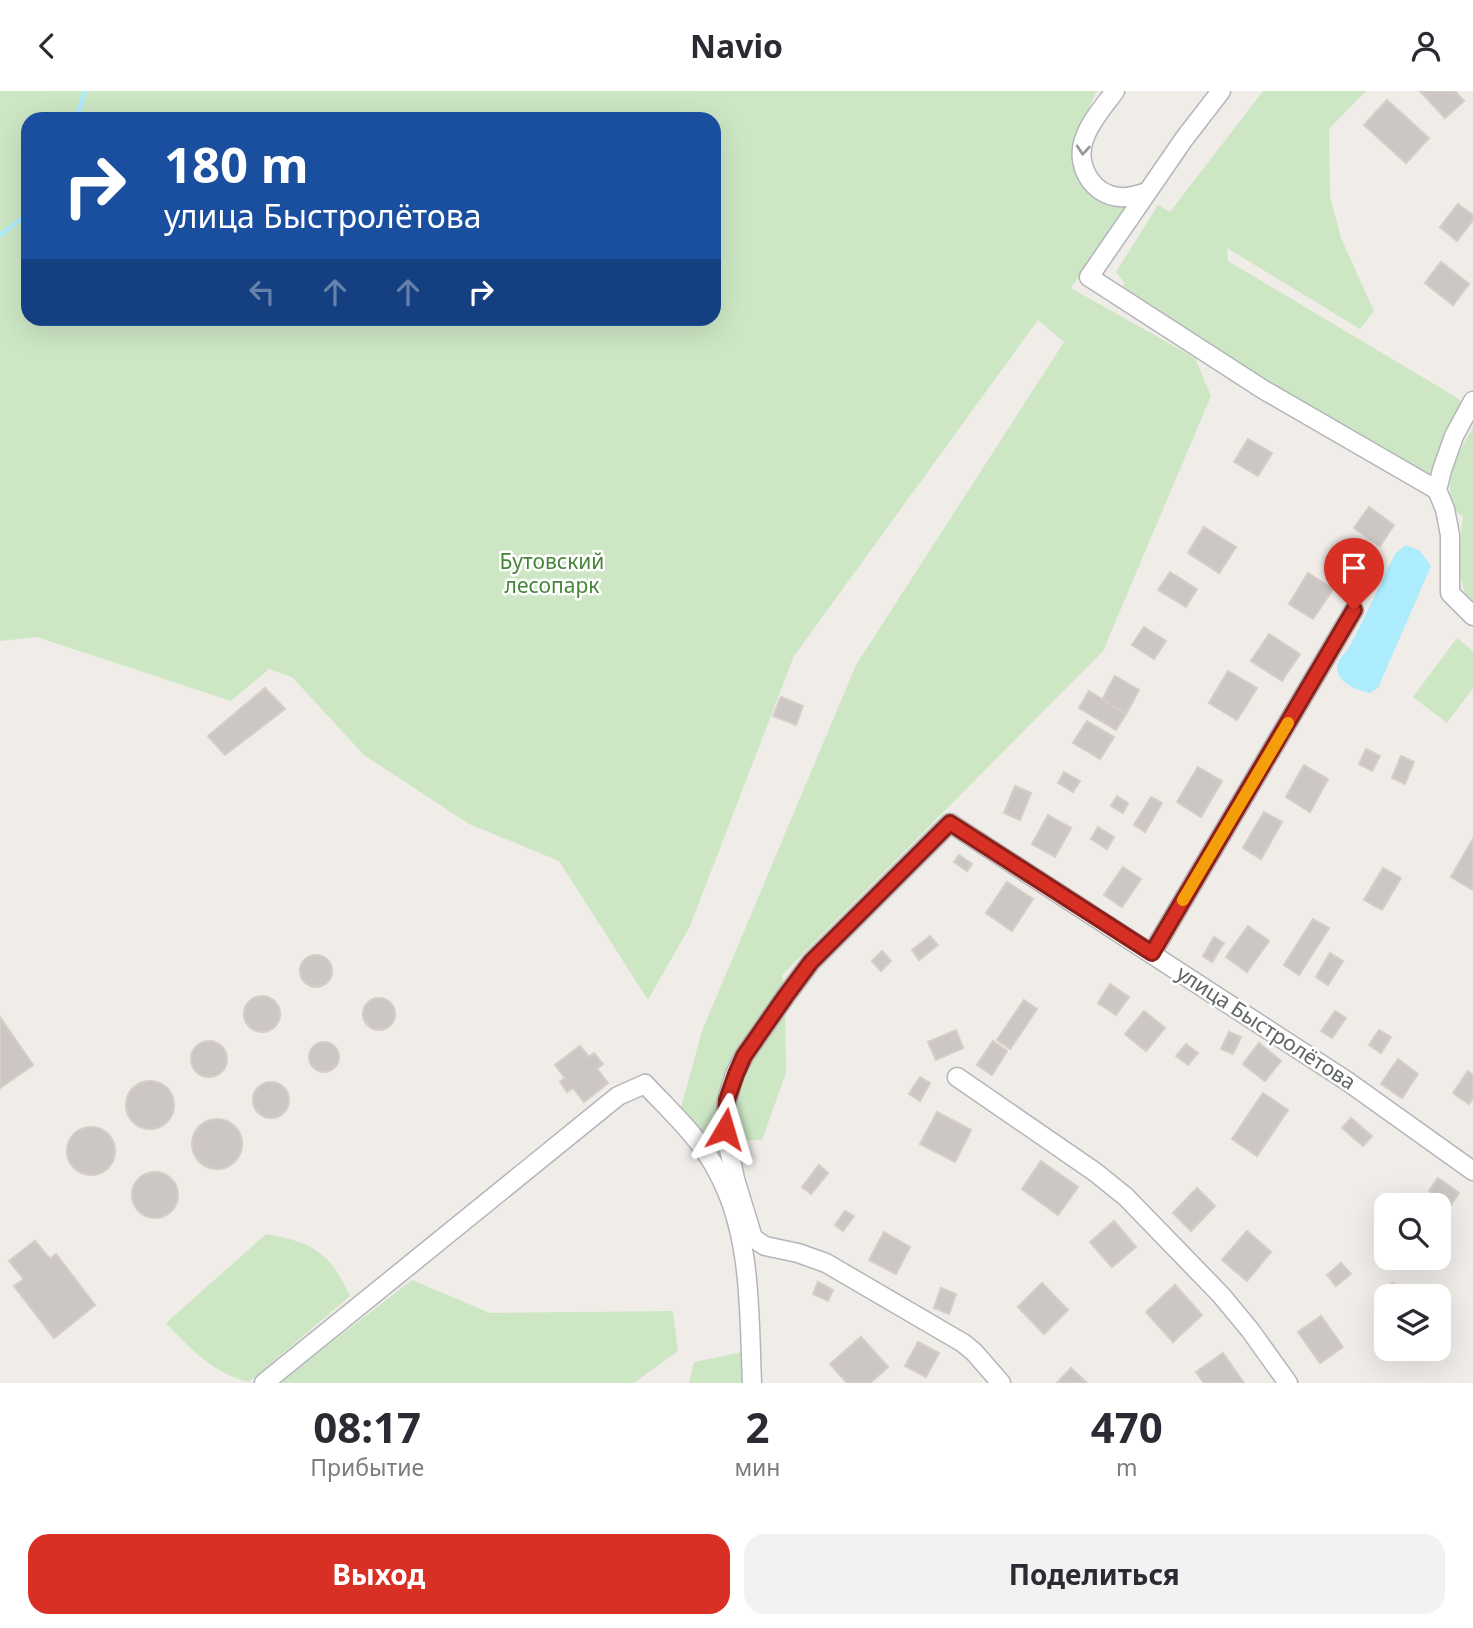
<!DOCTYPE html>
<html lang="ru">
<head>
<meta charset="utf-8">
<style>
	:root { --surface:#fff; --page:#f2f2f3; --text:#2b2b33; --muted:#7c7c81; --accent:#d93025 }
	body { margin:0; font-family:"Noto Sans",sans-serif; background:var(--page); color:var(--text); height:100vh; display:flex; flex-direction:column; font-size:26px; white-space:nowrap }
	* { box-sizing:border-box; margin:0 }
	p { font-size:23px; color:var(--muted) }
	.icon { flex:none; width:38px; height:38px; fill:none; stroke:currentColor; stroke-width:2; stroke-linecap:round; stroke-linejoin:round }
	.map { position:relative; height:1292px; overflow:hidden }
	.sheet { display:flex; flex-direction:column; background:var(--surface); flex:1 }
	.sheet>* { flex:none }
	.hud { position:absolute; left:21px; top:21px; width:700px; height:214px; border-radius:21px; box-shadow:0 7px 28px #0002; background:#1a4fa0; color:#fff; overflow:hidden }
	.fabs { position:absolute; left:1374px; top:1102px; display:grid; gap:14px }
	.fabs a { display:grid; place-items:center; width:77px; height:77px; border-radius:14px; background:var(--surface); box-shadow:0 7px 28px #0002; font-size:35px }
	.pin { position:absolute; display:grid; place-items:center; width:60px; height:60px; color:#fff; margin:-72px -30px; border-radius:50% 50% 50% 0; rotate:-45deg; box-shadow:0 0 7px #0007 }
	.pin .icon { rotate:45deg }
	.me { position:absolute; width:77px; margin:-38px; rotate:7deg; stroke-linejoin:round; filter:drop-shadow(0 0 5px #0008) }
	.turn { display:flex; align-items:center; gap:24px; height:147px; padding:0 28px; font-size:32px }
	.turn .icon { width:91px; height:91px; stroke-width:2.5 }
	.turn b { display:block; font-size:49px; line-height:60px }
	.lanes { display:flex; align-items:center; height:66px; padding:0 28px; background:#0003; justify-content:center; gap:35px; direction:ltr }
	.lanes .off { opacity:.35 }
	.eta { display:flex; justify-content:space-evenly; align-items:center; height:119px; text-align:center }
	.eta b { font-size:42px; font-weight:700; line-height:49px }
	.primary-button { display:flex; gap:14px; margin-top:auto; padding:14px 28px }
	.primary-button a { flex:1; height:80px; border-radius:21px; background:var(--accent); color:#fff; font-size:28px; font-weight:700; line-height:80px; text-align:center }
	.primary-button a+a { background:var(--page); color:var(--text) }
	header { display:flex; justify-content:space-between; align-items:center; height:91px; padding:0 28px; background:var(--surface); font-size:32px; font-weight:700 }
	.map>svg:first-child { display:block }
	.green { fill:#cde7c5; fill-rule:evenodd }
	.water { fill:#acecfc }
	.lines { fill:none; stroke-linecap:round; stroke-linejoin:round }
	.stream { stroke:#acecfc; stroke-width:4.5 }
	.building { fill:#ccc7c4; stroke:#d5cdc6; stroke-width:2 }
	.street-casing { stroke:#b3b6b9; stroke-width:21 }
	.street { stroke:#fff; stroke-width:18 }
	.oneway { stroke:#979a9c }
	.route-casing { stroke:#8d1f18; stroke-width:18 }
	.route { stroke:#d93025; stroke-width:12 }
	.slow { stroke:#f59e0b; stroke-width:12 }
	.labels { text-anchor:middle; stroke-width:5; stroke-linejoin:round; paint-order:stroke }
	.park-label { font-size:21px; fill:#468438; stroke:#fff }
	.street-label { font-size:21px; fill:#5f6467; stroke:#fff }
</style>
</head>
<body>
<header><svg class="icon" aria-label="back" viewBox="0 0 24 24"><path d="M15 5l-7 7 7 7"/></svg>Navio<svg class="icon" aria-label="person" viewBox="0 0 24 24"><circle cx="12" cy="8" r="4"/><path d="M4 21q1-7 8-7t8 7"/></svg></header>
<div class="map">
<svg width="1473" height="1292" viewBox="0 0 1473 1292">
	<rect width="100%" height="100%" fill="#f0ece8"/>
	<g class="green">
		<path d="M0,0H1097L1079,38L1077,65L1128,115L1071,197L1195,267L1211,305L1103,560L782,884L785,906L786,982L762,1049L707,1050L680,1020L702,940L856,574L1064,251L1038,229L794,565L690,835L648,909L559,770L469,733L364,664L292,586L269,578L231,610L37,546L0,550ZM28,28H714V228H28Z"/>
		<path d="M1263,0H1366L1329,38L1330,105L1341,147L1374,220L1360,238L1227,157L1228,170L1459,308L1461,311L1430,384L1425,385L1252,281L1123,196L1124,192L1116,181L1158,114L1170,121Z"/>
		<path d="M1473,337V514C1453,491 1461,454 1463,425C1455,422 1454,417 1452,408C1444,383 1460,358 1473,337Z"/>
		<path d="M1457,547L1473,560V597L1447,632L1413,606Z"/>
		<path d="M266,1143C312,1151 330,1161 350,1205L249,1291C213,1282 191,1259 166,1232Z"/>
		<path d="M412,1189L490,1222L673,1220L678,1260L634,1292H279Z"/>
		<path d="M747,1260V1292H689L694,1271Z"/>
	</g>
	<path class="water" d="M1406,454L1420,460L1431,475L1378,597L1370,602C1359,599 1343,595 1338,582C1334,570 1346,563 1351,553C1366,524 1380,493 1395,463Z"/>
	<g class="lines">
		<g class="stream">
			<path d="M76,28L85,0"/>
			<path d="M0,144L28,123"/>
		</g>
	</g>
	<g class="building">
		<path d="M1420,0H1455L1464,10L1445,27Z"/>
		<path d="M1387,9L1429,47L1406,72L1364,34Z"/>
		<path d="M1458,113L1473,124V129L1457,150L1440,136Z"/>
		<path d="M1441,171L1469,193L1453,214L1425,192Z"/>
		<path d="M1248,348L1272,362L1258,385L1234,371Z"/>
		<path d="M1369,416L1394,434L1380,455L1354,437Z"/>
		<path d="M1204,436L1236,456L1219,482L1188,462Z"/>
		<path d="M1170,481L1197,498L1186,516L1158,499Z"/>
		<path d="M1308,482L1333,498L1313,528L1289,513Z"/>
		<path d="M1144,536L1166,550L1154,568L1132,554Z"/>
		<path d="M1269,543L1300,563L1282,590L1251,570Z"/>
		<path d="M1228,580L1257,597L1237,629L1209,612Z"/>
		<path d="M1115,585L1139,599L1126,623L1102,609Z"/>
		<path d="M265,597L285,618L225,664L208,645Z"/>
		<path d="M1089,600L1126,623L1116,639L1079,617Z"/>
		<path d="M781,606L803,615L796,634L773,625Z"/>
		<path d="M1087,630L1114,646L1100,668L1073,652Z"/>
		<path d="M1366,658L1380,665L1372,680L1359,673Z"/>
		<path d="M1401,665L1414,671L1405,693L1392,687Z"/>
		<path d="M1304,674L1328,688L1310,721L1286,706Z"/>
		<path d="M1198,676L1222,690L1201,726L1177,711Z"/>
		<path d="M1064,681L1080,690L1073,701L1058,692Z"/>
		<path d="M1015,695L1031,702L1020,729L1004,722Z"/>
		<path d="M1117,705L1128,712L1123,722L1111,715Z"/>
		<path d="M1151,706L1162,712L1145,741L1134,734Z"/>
		<path d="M1264,721L1282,731L1261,768L1243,757Z"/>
		<path d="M1048,724L1071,737L1055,766L1032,753Z"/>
		<path d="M1098,736L1114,746L1107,758L1091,748Z"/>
		<path d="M1473,748V799L1451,786Z"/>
		<path d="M959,764L972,773L967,780L954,771Z"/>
		<path d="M1123,776L1141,788L1122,816L1104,804Z"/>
		<path d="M1383,777L1401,787L1382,819L1364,809Z"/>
		<path d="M1007,791L1033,808L1012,840L986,822Z"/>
		<path d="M1313,828L1329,837L1299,884L1284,874Z"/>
		<path d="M1248,835L1269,850L1247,881L1226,866Z"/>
		<path d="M930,845L938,854L919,869L912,859Z"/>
		<path d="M1214,846L1224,852L1212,871L1203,865Z"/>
		<path d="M882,860L891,870L881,880L872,870Z"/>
		<path d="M1330,862L1343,870L1328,894L1316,886Z"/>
		<circle cx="316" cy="880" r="16"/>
		<path d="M1110,893L1129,906L1116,924L1098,912Z"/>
		<circle cx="262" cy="923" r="18"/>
		<circle cx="379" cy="923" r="16"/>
		<path d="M1024,909L1037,918L1010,958L997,949Z"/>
		<path d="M1144,920L1165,937L1146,960L1125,943Z"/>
		<path d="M1335,920L1346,927L1332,947L1321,940Z"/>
		<path d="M0,926L33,974L0,997Z"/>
		<path d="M956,939L963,957L936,969L928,951Z"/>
		<path d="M1379,939L1391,946L1381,962L1369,954Z"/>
		<path d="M1229,941L1241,946L1233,963L1221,958Z"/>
		<path d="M993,950L1007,960L992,984L977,974Z"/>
		<circle cx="209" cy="968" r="18"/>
		<circle cx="324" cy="966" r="15"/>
		<path d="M1259,952L1281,970L1265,990L1243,973Z"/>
		<path d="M1186,953L1198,962L1188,974L1176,965Z"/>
		<path d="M580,955L589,966L594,962L603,973L597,978L608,992L584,1011L573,997L567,1001L560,991L565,987L555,974Z"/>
		<path d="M1398,968L1418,983L1402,1007L1381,993Z"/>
		<path d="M1468,980L1473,984V1007L1469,1013L1453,1002Z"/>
		<path d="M920,986L930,992L920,1010L909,1003Z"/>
		<circle cx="150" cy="1014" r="24"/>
		<circle cx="271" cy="1009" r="18"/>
		<path d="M1263,1002L1288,1019L1257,1065L1232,1048Z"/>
		<path d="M937,1021L971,1039L955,1071L920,1053Z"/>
		<path d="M1351,1027L1372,1045L1363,1055L1342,1037Z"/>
		<circle cx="217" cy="1053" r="25"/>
		<circle cx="91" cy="1060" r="24"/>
		<path d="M1041,1070L1078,1096L1058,1124L1022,1098Z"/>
		<path d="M819,1074L828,1082L811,1103L802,1096Z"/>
		<circle cx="155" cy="1104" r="23"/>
		<path d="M1438,1087L1459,1102L1450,1115L1429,1100Z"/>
		<path d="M1197,1097L1215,1115L1191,1140L1173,1122Z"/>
		<path d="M845,1120L854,1125L843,1140L835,1134Z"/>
		<path d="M1114,1130L1136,1156L1112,1176L1090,1151Z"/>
		<path d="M1247,1140L1271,1161L1247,1190L1222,1169Z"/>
		<path d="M884,1141L910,1156L896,1183L869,1169Z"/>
		<path d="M35,1150L50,1168L56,1163L95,1214L54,1247L14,1195L24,1188L9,1170Z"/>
		<path d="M1341,1172L1351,1183L1336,1195L1327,1184Z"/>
		<path d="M818,1191L833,1199L828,1210L813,1203Z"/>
		<path d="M1042,1192L1068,1219L1044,1243L1018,1216Z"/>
		<path d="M1392,1192L1407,1200L1403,1206H1386V1212L1382,1210Z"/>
		<path d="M1175,1194L1202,1224L1173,1251L1146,1221Z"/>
		<path d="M941,1197L956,1203L949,1223L934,1217Z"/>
		<path d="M1321,1225L1343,1256L1320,1272L1298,1241Z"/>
		<path d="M861,1246L888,1276L870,1292H847L830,1273Z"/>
		<path d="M918,1251L939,1262L926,1286L905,1275Z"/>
		<path d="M1223,1262L1244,1292H1204L1196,1281Z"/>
		<path d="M1071,1277L1087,1292H1057Z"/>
	</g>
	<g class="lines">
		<defs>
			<g id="street">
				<path d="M1115,0C1105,14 1091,29 1085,46C1074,72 1091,104 1120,106C1129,107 1138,104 1147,101"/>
				<path d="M1221,0L1184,48L1089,186L1264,299L1437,399"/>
				<path d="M1473,310L1454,345L1442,379L1437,399L1445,418L1450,444V502L1473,525"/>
				<path d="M1152,862L1354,519"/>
				<path d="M957,986L1095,1081L1126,1106L1221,1204L1250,1239L1288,1292"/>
				<path d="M264,1292L618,1005L645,993C670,1020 700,1047 717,1080C752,1143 749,1222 752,1292"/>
				<path d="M1001,1292L974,1261L963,1252L826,1172L798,1162L765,1155L753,1147L735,1088L725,1038L727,1009L735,983L744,965L785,906L811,871L950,732L1347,990L1473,1080"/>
			</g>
		</defs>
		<use href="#street" class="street-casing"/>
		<use href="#street" class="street"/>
	</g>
	<defs><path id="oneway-chevron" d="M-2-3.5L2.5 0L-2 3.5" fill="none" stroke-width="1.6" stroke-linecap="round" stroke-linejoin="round" transform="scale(1.75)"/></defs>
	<use class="oneway" href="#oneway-chevron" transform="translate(1083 59) rotate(95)"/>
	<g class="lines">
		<defs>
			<path id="route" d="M725,1038L727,1009L736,983L744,965L785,906L811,871L950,732L1152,862L1354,519"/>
		</defs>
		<use href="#route" class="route-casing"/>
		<use href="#route" class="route"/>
		<path class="slow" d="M1183,809L1288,632"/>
	</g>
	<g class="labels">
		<g class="park-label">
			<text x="552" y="478">Бутовский<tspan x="552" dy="24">лесопарк</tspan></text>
		</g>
		<g class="street-label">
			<text transform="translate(1266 937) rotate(33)" y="7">улица Быстролётова</text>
		</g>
	</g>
</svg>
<div class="fabs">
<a><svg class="icon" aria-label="search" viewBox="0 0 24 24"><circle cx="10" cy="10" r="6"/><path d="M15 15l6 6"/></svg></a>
<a><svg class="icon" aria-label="layers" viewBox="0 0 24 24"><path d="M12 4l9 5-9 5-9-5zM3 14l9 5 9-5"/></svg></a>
</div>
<div class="pin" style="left:1354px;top:519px;background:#d93025"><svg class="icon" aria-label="arrive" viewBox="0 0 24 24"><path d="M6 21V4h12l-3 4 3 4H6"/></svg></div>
<svg class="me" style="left:725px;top:1038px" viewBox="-20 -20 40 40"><path d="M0-17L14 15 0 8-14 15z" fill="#d93025" stroke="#fff" stroke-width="4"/></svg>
<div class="hud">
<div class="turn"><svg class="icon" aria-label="right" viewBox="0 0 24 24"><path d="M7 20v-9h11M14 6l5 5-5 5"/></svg><div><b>180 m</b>улица Быстролётова</div></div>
<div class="lanes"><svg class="icon off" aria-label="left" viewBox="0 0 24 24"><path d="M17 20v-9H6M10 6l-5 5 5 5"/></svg><svg class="icon off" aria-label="ahead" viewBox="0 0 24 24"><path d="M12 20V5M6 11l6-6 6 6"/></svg><svg class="icon off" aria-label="ahead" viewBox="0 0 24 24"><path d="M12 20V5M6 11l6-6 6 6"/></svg><svg class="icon" aria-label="right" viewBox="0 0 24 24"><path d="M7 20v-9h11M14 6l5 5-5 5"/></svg></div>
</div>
</div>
<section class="sheet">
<div class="eta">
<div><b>08:17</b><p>Прибытие</p></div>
<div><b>2</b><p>мин</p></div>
<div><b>470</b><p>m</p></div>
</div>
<div class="primary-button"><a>Выход</a><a>Поделиться</a></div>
</section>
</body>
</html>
